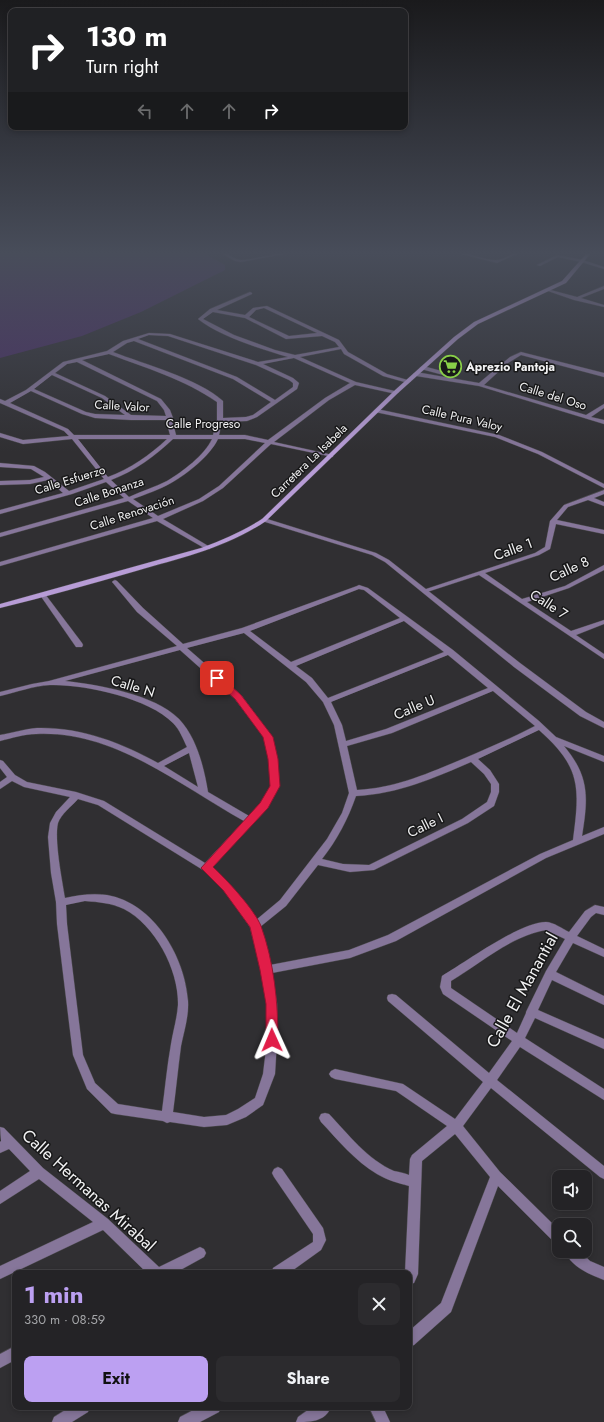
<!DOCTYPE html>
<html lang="en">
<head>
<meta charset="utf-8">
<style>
	:root { --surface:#242326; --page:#2c2b2e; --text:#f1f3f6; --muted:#a3a4a7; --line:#414043; --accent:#bca0f2 }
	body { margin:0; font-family:Jost,sans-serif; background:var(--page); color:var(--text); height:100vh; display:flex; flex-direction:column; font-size:15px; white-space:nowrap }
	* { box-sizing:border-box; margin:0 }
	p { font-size:13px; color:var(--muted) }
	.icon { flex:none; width:22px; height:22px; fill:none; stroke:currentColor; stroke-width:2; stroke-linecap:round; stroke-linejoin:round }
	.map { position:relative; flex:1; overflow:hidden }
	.panel { position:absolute; left:12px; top:1270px; width:400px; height:140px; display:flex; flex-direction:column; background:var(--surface); border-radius:8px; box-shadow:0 2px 6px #0003,0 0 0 1px var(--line) }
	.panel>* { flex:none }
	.guide { position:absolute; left:8px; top:8px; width:400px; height:122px; border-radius:8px; box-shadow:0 2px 6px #0003,0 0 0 1px var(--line); background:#202124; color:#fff; overflow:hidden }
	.tools { position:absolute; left:552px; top:1170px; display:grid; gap:8px }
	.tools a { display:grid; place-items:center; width:40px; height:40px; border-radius:8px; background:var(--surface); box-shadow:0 2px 6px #0003,0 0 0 1px var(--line); font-size:20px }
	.pin { position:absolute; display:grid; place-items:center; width:34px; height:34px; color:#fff; margin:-17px; border-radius:8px; box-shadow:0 2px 6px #0006 }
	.me { position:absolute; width:44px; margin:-22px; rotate:359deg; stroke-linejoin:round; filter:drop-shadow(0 0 3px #0008) }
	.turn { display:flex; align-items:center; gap:14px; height:84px; padding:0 12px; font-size:18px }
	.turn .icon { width:52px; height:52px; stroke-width:2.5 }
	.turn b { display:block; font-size:28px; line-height:34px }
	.lanes { display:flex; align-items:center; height:38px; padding:0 12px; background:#0003; justify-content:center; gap:20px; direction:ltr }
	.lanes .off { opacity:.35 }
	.round { display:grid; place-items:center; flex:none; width:42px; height:42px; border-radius:8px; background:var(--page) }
	.overview { display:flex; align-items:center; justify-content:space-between; height:68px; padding:0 12px }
	h1 { font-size:24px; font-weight:700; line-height:30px; color:var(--accent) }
	.button { display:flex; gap:8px; margin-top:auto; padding:8px 12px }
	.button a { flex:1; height:46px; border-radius:8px; background:var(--accent); color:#111; font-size:16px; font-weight:700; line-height:46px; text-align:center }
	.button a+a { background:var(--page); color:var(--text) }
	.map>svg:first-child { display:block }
	.green { fill:#492e64 }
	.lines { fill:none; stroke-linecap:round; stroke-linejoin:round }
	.minor-casing { stroke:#4b4a4d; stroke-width:1 }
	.tertiary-casing { stroke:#4b4a4d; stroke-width:1 }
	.secondary-casing { stroke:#4b4a4d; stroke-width:1 }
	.minor { fill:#86769a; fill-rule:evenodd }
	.tertiary { fill:#86769a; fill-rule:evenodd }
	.secondary { fill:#b79cd6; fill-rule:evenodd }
	.route { fill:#e11d48; stroke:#92132f }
	.labels { text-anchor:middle; stroke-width:3; stroke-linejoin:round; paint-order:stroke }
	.far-poi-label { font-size:12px; font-weight:bold; fill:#f1f1f2; stroke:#181819; text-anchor:start }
	.far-street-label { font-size:12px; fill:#f1f1f2; stroke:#181819 }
	.street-label { font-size:14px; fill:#f1f1f2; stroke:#181819 }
	.near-street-label { font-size:17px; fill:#f1f1f2; stroke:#181819 }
</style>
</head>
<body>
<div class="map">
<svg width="604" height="1422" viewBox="0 0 604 1422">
	<rect width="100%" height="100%" fill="#302f32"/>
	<path class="green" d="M0,253H204L225,265V270L141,312L82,336L0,358Z"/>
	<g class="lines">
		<defs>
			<g id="minor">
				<path d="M221,253C229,253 234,260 242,260C258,259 274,253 290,253L241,262L235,261Z"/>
				<path d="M458,253C471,253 483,260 495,260C503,261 510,253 519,253L497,263Z"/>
				<path d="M557,255L583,260L604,267V269L581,262L558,257L540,266L537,265Z"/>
				<path d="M604,286V289L581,298L604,305V307L574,300L545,290L547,289L577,297Z"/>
				<path d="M250,292L252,293V294L217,310L245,315L253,308L267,306L339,340L348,352L387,374L411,381L408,383L383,376L344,354L341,349L300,357L356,382L399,392L396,394L355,385L329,400L274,442L333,455V457L271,444L223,488L203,501L163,519L210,547V549H206L157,521L0,566V562L153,518L128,501L0,537V533L124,498L106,482L72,494L0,514V510L63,493L48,480L30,484L0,485V481L30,480L44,477L31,469L0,467V463L34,466L45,472L69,491L104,479L72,439L23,444L0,437V433L23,440L69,436L64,431L0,403V399L5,401L26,390L63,362L107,351L123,341L149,333L170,334L258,362L288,357C261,349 219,336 198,319L210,309ZM264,308L317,333L289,336L249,317L256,310ZM213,312L245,318L286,339L322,336L335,342L339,347L295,355L275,350L234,335L203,319ZM149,335L168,336L256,365L289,380L293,383V387L275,400L237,377L138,339ZM134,341L233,379L271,402L253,415L246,417L223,418V401C199,379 144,364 113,352L127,343ZM109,354C146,368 184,379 217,402V420L213,435H176L172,419L173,418L170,410L161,399L82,360ZM294,358L350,383L325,398L268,440L245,435H219L222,422L247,421L257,417L297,389L299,383L293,378L263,364ZM77,362L157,401L164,410L166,416L131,415L105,396L55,373L67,364ZM52,375L102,398L125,415L95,414L86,412L34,389ZM31,391L82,414L95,418L131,420H166L170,435H74L68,429L10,403ZM78,439H167C150,455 130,469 108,477ZM173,439H212C205,455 182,472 167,481C155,487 142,491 129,497L111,480C135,471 155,456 173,439ZM218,439H245L265,443L219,486L199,499L158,516L133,499C146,494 159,490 171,483C187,474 210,456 218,439Z"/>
				<path d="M521,352L604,373V377L521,355L508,363L484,385L586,415L604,404V408L591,417L604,420V424L479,386L416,376L413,374L416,372L479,383L510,357Z"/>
				<path d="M423,366L449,373L450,374L447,376L421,369L420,368Z"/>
				<path d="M377,409L499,435L542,452L604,484V488L538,454L495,437L375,412L374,411Z"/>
				<path d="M604,490V494L594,498L604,502V506L588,500L568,507L557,520L604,530V534L556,524L550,549L539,555L485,573L522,599L565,586L604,565V570L569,588L527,602L571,631L604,620V624L576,635L604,654V659L479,575L427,592L425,593L422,591L423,590L535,553L545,547L550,521L564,505Z"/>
				<path d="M115,580L117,581L143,608L183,644L242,628L357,586L359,585L368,588L453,650L539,721L556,737L604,756V762L564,746C590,777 588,798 582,836L604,827V834L546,858L396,941L350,958L272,973L277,1004V1041L275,1074L263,1105L246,1117L227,1125L204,1127L170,1122L167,1123L163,1121L115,1114L111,1113L87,1089L73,1055L57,924L56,902L51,873L48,837L50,823L56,812L70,797L24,787L12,781L0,789V782L7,777L0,768V760L3,761L15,775L27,782L76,792L104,801L205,863L244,821C179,785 114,730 36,734C24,734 12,738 0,741V735C12,733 24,729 37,728C80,727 120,742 158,763L187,747C183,739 180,730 173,723C149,698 84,684 50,685C33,686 17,692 0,696V692L32,684L49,681L177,646L137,612L113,583L112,582L113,581ZM359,589L364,590L400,618L291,662L250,631ZM404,621L444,652L328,698L312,678L296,666ZM244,633L306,682L323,702L334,725L349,793L342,813L327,839L280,900L256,920L230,885L212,868L268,805L279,786L277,759L272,737L241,695L187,648ZM180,650L235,699L264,737L269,759L271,786L261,803L249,816L208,792C204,768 197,738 179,719C154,694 99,685 65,681ZM448,655L488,688L386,729L346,741L342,725L331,702ZM493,691L535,726C512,738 488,748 465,758C429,773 396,788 357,790L347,746L392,733ZM539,730C581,767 580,787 573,840L540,854L388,935L349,950L270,965L260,927L286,906L318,865L350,872L374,870L468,823L494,806L499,792V784L490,770L478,759ZM189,753L198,787L164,766ZM471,762L484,774L491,784V792L487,802L462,819L369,865L343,864L322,859C337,840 348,819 356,796C398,794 434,778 471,762ZM78,799L98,805L203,870L224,889L250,927L261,970L267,1004V1041L263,1074L255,1098L238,1109L226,1115L204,1117L173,1112C176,1090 178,1068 181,1046C184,1031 189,1016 188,1001C185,957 154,903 107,895C92,893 79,895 65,898C62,880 54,839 58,823C61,814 72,806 78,799ZM85,901C99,902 111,903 124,909C155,925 179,970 178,1005C177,1019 173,1031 171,1044C167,1066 165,1089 162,1111L118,1104L95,1083L83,1055L67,924L66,905Z"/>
				<path d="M43,593L45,594L82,643L83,645L82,647H76L40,595Z"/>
				<path d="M595,905L604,907V915L596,913L591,917L577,936L604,949V957L573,943L556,972L604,996V1005L552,980L538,1010L604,1039V1049L535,1018L525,1038L604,1089V1100L520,1047L497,1080L604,1166V1179L600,1177L491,1088L463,1126L500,1172L559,1230V1245L555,1243L498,1186L451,1312L414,1345L409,1347V1331L441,1303L490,1177L455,1134L422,1161L418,1274L414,1283L409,1284V1273H405L409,1186C398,1183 387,1180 377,1174C355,1161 338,1140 321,1122L319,1118L321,1114L325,1113L329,1114C348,1134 368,1160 394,1171C399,1172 405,1173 409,1175L410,1159L412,1155L447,1126L396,1091L335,1079L331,1077L329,1074L331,1071L335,1069L403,1084L455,1119L483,1082L388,1001L387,998L388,995L392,994L396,995L489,1073L512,1041L443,994L440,987L442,976C466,962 520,922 546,922C553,922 563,929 569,932L585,911ZM546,930L565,939L546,971L526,1012V1013L517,1033L451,988V981C481,963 511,936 546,930Z"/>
				<path d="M0,1127L4,1128L43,1168L108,1219L159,1267L200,1247L204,1249L206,1253L204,1257L175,1273H147L103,1230L0,1279V1266L93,1222L39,1179L0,1204V1191L30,1171L9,1149L0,1153V1142L1,1141Z"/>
				<path d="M278,1167L282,1169L323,1228L326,1240L321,1250L289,1273H272L273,1268L313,1242V1234L274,1177L272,1173L274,1169Z"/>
				<path d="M565,1251H580L590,1261L604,1267V1280C589,1274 571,1267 565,1251Z"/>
				<path d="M15,1346V1360L0,1368V1354Z"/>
				<path d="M70,1407H90L88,1412L72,1422H52L54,1417Z"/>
				<path d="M199,1407H221L219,1412L200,1422H178L180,1417Z"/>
				<path d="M312,1407H331C325,1422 310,1422 296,1422L298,1417Z"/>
				<path d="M369,1407H383L390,1422H376Z"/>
			</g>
			<path id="tertiary" d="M264,518L376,553L389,560L520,663L586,712L604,722V728L580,716L514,667L385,562L372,555L262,521L261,520Z"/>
			<path id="secondary" d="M587,253H591L566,283L478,324L458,339L398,393L266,521C226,548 181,558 136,571C91,584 45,597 0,608V604L201,548C223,540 243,531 262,519L394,391L454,337L474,322L562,281Z"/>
		</defs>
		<use href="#minor" class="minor-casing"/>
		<use href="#tertiary" class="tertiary-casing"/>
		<use href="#secondary" class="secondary-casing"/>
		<use href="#minor" class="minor"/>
		<use href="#tertiary" class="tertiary"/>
		<use href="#secondary" class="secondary"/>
	</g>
	<linearGradient id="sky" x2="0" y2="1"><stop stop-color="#1a1a1c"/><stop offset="0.56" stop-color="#484d5a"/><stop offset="1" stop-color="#484d5a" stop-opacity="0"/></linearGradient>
	<rect width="604" height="452" fill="url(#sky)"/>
	<path class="route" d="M214,676H220L241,695L273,737L278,759L280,786L268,808L213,867C227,880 254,909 261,926C274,962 278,1002 278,1040L277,1044L272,1046L268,1044L266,1040V1004L260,970L250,927L223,890L201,868L260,803L270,786L268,759L263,737L235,699L214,680Z"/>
	<defs>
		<symbol id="supermarket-ring" viewBox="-11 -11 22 22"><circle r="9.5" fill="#181819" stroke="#89cf48" stroke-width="1.5"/><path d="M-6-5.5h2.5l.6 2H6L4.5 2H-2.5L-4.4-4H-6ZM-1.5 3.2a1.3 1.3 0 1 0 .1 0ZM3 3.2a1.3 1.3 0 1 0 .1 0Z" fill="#89cf48"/></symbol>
	</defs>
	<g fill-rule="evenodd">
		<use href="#supermarket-ring" x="438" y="354" width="25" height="25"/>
	</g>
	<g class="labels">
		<g class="far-poi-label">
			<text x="466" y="371">Aprezio Pantoja</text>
		</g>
		<g class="far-street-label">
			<text transform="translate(553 396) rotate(17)" y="4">Calle del Oso</text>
			<text transform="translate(122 406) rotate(3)" y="4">Calle Valor</text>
			<text transform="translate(462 418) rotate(13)" y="4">Calle Pura Valoy</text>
			<text x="203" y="428">Calle Progreso</text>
			<text transform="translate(309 461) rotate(-44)" y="4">Carretera La Isabela</text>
			<text transform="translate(70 480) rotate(-17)" y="4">Calle Esfuerzo</text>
			<text transform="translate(109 492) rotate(-18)" y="4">Calle Bonanza</text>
			<text transform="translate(132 513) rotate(-18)" y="4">Calle Renovación</text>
		</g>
		<g class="street-label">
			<text transform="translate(513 549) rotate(-20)" y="5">Calle 1</text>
			<text transform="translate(569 569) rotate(-25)" y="5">Calle 8</text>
			<text transform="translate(549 604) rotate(33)" y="5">Calle 7</text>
			<text transform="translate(133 686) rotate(17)" y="5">Calle N</text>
			<text transform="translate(414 707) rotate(-23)" y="5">Calle U</text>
			<text transform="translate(425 825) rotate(-26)" y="5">Calle I</text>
		</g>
		<g class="near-street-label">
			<text transform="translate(522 990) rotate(-61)" y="6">Calle El Manantial</text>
			<text transform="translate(89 1190) rotate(42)" y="6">Calle Hermanas Mirabal</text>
		</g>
	</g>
</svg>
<div class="tools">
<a><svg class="icon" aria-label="sound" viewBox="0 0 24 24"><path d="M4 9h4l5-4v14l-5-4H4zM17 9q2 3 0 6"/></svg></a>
<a><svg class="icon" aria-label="search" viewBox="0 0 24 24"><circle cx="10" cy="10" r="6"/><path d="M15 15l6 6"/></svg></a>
</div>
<div class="pin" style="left:217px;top:678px;background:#d93025"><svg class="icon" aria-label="arrive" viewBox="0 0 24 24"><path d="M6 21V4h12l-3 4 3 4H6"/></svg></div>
<svg class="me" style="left:272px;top:1040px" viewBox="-20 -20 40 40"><path d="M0-17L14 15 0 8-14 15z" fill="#e11d48" stroke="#fff" stroke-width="4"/></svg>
<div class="guide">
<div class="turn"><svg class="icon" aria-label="right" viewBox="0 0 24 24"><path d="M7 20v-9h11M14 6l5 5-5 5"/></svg><div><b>130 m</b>Turn right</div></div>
<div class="lanes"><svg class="icon off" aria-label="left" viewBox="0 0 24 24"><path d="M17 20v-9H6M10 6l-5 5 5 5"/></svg><svg class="icon off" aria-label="ahead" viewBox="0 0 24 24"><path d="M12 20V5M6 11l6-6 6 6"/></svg><svg class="icon off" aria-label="ahead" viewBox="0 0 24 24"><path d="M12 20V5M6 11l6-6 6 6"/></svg><svg class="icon" aria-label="right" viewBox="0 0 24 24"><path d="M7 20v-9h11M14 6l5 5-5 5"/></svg></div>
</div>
<section class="panel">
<div class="overview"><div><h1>1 min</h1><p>330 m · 08:59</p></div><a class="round"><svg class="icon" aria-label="close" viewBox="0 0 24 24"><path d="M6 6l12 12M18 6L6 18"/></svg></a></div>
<div class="button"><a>Exit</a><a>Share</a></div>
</section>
</div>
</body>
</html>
